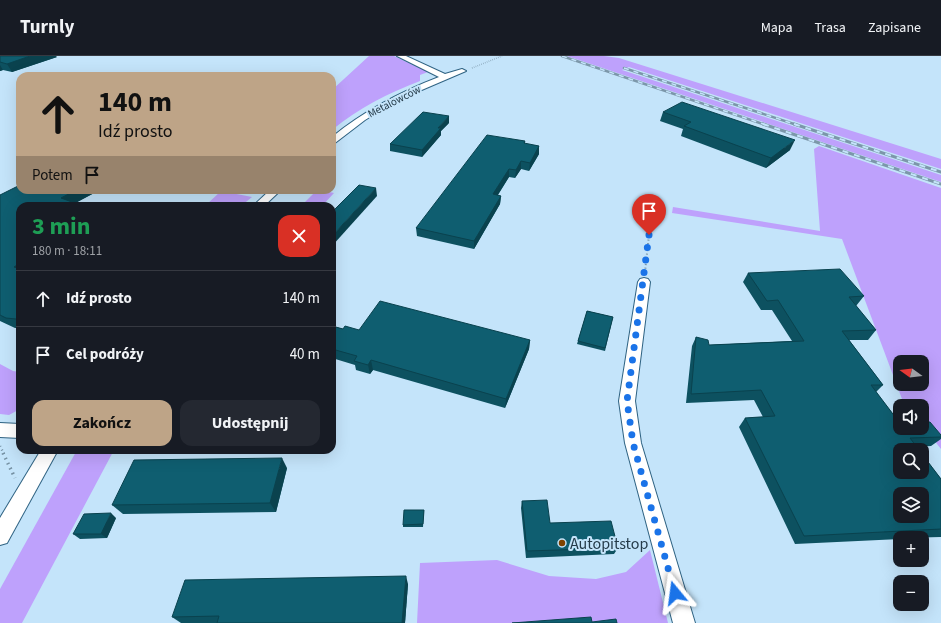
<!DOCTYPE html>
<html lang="pl">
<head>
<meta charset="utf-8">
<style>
	:root { --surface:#171b24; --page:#242831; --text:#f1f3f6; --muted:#9ea1a6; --line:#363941; --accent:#bea487 }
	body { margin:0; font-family:"Source Sans 3",sans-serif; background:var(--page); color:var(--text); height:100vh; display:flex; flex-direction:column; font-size:15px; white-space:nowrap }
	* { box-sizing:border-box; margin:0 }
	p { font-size:13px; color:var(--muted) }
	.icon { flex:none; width:22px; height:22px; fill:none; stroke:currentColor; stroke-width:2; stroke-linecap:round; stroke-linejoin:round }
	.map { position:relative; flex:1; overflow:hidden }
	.panel { position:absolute; left:16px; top:146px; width:320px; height:252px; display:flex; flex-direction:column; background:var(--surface); border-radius:12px; box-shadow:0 4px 16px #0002 }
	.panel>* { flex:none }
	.top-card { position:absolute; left:16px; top:16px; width:320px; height:122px; border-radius:12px; box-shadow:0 4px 16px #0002; background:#bea487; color:#111; overflow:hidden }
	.needle { width:26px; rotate:285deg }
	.fabs { position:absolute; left:893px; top:299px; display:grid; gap:8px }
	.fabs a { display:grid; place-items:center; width:36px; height:36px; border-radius:8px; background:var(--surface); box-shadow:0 4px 16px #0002; font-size:20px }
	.pin { position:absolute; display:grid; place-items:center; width:34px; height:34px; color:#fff; margin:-41px -17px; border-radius:50% 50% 50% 0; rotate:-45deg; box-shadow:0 0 4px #0007 }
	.pin .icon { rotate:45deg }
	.me { position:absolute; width:44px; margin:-22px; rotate:344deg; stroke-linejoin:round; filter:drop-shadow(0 0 3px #0008) }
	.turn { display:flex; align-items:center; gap:14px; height:84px; padding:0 16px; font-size:18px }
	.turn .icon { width:52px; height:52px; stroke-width:2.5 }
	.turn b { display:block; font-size:28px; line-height:34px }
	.then { display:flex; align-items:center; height:38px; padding:0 16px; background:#0003; gap:8px; font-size:15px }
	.round { display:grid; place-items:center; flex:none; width:42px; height:42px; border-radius:12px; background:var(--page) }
	.summary { display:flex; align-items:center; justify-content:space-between; height:68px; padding:0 16px }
	h1 { font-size:24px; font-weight:700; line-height:30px; color:#1e9e55 }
	.button { display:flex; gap:8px; margin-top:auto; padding:8px 16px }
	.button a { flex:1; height:46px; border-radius:12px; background:var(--accent); color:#111; font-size:16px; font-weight:700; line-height:46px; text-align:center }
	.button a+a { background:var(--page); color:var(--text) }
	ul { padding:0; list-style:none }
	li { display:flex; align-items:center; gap:12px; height:56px; padding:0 16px; border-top:1px solid var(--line) }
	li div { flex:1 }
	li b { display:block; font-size:15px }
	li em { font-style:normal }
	header { display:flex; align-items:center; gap:24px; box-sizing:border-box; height:56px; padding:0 20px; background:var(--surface); border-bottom:1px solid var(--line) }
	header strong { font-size:19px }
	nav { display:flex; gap:22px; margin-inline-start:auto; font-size:14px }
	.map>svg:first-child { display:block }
	.green { fill:#bea1fc; fill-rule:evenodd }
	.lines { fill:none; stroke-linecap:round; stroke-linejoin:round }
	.street-casing { stroke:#2f6383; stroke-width:2 }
	.path-far3 { stroke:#7590a2; stroke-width:1.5; stroke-dasharray:0.5 1.5; stroke-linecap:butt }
	.path-far2 { stroke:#7590a2; stroke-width:2; stroke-dasharray:1 2.5; stroke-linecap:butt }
	.path-far1 { stroke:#7590a2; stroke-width:2.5; stroke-dasharray:1 3; stroke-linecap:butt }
	.path { stroke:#7590a2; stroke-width:3.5; stroke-dasharray:1.5 4; stroke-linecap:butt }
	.street { fill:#fff; fill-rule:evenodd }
	.rail-far1-casing { stroke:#7c97aa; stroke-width:2.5 }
	.rail-casing { stroke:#7c97aa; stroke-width:3 }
	.rail-far1 { stroke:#c4e4fa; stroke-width:1.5; stroke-dasharray:5; stroke-linecap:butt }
	.rail { stroke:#c4e4fa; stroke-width:2; stroke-dasharray:6; stroke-linecap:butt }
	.wall { fill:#0d5160 }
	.shaded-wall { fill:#0a424e }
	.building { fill:#0f5e70; stroke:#0a424e; fill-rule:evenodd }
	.route { stroke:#1a73e8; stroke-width:7; stroke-dasharray:0 12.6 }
	.poi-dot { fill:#804300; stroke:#c4e4fa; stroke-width:1.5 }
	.labels { text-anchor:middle; stroke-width:4; stroke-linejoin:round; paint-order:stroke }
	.far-street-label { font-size:11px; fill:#253b49; stroke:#c4e4fa }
	.near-poi-label { font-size:16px; fill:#253b49; stroke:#c4e4fa; text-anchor:start }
</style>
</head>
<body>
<header>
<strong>Turnly</strong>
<nav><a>Mapa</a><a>Trasa</a><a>Zapisane</a></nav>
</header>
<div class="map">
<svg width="941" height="567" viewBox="0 0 941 567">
	<rect width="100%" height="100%" fill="#c4e4fa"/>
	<g class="green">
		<path d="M369,0H394L428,16L420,19V25C388,37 359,52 332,74V34Z"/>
		<path d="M567,0H604L619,2L941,103V113L629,11L622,14L941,119V126Z"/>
		<path d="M819,90L941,132V393L922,369V350H907L902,343L842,183L672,157L673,151L820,175L814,93ZM900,306H922V328H900Z"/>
		<path d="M298,134H326L325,135L334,137L322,150H301L314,137Z"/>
		<path d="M221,135L252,141L241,150H205Z"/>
		<path d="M0,308L13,315L20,316V353L9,359L0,358Z"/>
		<path d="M77,394H114L22,567H0V533Z"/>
		<path d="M650,494L668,567H417L420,507L497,504L549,520L596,523L626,516Z"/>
	</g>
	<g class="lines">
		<defs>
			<g id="street">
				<path d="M397,0H406L445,18L462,13L466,15L396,45L365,64L335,87L332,88V81C364,55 400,36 439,21Z"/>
				<path d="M270,134H281L264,150H253Z"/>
				<path d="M644,222L648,223L650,226L635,345L641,387L695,567H673L625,387L619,345L638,226L640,223Z"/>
				<path d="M0,367L20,368V382L0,381Z"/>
				<path d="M41,394H58L7,487L0,489V462Z"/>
			</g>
		</defs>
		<use href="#street" class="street-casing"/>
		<path class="path-far3" d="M472,12L502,0"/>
		<path class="path-far2" d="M645,216L649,179"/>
		<path class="path-far1" d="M0,390L4,398"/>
		<path class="path" d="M3,397L15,422"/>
		<use href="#street" class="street"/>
		<defs>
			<g id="rail-far1">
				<path d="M562,0L766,69"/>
				<path d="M624,12L797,69"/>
			</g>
			<g id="rail">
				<path d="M763,68L941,128"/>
				<path d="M794,68L941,116"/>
			</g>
		</defs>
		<use href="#rail-far1" class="rail-far1-casing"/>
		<use href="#rail" class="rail-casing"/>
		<use href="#rail-far1" class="rail-far1"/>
		<use href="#rail" class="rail"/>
	</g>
	<g class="wall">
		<path d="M0,0L57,1L12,16L3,14L0,15Z"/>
		<path d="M663,56L790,94L766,112L681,80L683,73L660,65Z"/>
		<path d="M449,67L441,75V79L422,101L390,95V88Z"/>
		<path d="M525,85V88L539,90V98L529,115L521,113L515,122L509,121L498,139L501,140L500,148L474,193L417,180L416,172Z"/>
		<path d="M20,134H95L96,136L75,147L20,150V272H15L0,265V139Z"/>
		<path d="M748,217L864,240L856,250L876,274L868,284H849L883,329L876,336L899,366L941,379V383L931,390L916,391L941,423V481L900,482V483L795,488L739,371L745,362L763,361L754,344L686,347L692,290L696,281L709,289L792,285L772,254H761L743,226Z"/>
		<path d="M587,255L613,261L605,295L577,288Z"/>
		<path d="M332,270L343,273L530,284L529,293L505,352L373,314L370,318L356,314L355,309L332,302Z"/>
		<path d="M287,412L276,456L123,458L112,449Z"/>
		<path d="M522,445L550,467L618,492L614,498L526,502L521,452Z"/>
		<path d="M424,454L423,471H403V469Z"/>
		<path d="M116,462L107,482L80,483L73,478Z"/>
		<path d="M408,528L405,567H181L172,561Z"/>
	</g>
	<g class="shaded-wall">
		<path d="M30,0H56L57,1L12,16L7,8Z"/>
		<path d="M0,9L3,14L0,15Z"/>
		<path d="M449,60V67L441,75V79L422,101V94L438,72Z"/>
		<path d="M795,84L790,94L766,112L771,102Z"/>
		<path d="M539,90V98L529,115L530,107Z"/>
		<path d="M521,105V113L515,122L516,114Z"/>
		<path d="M509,113V121L493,146V138Z"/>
		<path d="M376,132L377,140L332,190V180Z"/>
		<path d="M76,134H95L96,136L70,150L61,142Z"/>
		<path d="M501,140L500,148L474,193V185Z"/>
		<path d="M20,207V217L14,211Z"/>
		<path d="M20,261V268L16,263Z"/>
		<path d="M530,284L529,293L505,352L506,343Z"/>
		<path d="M371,304L373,314L370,318L368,309Z"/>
		<path d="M282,402L287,412L276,456L270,447Z"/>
		<path d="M111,457L116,462L107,482L101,478Z"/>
		<path d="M406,520L408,528L405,567H402Z"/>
	</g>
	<g class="building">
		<path d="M0,0H30L7,8L0,6Z"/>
		<path d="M682,46L795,84L771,102L684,70L691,66L663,56Z"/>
		<path d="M423,56L449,60L438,72H441L422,94L390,88Z"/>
		<path d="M487,79L525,85L524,87L539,90L530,107L521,105L516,114L509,113L493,138L501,140L474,185L416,172Z"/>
		<path d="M20,129V134H76L61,142L83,150H20V207L14,211L20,213V261L16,263L6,262L0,259V139Z"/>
		<path d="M359,129L376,132L332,180V156Z"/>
		<path d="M840,213L864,240L849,241L876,274L842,275L883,329H871L899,366H900V372H922V366H930L941,379V381L910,382L919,394H900V416H922V398L941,423V473L804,480L745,362L775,360L761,334L691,338L696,281L708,284L709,289L804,285L778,244L767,245L748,217ZM900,438H922V460H900Z"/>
		<path d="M380,245L530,284L506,343L371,304L368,309L354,305L357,300L332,293V270L343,273L345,270L359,274Z"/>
		<path d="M587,255L613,261L605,292L578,285Z"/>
		<path d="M282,402L270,447L112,449L134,404Z"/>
		<path d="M547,444L550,467L611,465L618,492L527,495L522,445Z"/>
		<path d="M404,454H424L423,468L403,469Z"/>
		<path d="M111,457L101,478H73L84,458Z"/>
		<path d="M406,520L402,567H217L219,560L172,561L185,524Z"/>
		<path d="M591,561L592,566L616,563L617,567H512Z"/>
	</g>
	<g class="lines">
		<path class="route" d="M649,179L627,345L633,387L675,537"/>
	</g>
	<circle class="poi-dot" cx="562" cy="487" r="4"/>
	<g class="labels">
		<g class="far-street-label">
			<text transform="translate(394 45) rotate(-27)" y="4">Metalowców</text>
		</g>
		<g class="near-poi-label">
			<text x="570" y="493">Autopitstop</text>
		</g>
	</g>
</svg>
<div class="fabs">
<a><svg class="needle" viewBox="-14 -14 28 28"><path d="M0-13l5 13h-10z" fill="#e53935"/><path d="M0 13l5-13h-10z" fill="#9ea1a6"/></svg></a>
<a><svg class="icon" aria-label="sound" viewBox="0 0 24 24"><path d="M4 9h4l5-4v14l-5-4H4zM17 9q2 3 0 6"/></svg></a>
<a><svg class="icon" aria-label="search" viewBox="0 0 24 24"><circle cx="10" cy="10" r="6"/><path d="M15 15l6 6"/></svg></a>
<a><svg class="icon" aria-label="layers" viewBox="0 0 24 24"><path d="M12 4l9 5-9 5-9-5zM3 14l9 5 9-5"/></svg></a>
<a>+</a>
<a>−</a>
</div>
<div class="pin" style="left:649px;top:179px;background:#d93025"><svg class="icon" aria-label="arrive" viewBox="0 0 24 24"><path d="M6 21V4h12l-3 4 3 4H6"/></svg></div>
<svg class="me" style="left:675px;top:537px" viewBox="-20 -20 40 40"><path d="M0-17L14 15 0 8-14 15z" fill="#1a73e8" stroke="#fff" stroke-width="4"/></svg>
<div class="top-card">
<div class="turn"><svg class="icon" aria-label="ahead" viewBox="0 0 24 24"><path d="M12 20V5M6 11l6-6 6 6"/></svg><div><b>140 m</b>Idź prosto</div></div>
<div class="then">Potem<svg class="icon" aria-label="arrive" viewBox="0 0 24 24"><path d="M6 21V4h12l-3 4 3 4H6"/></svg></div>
</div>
<section class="panel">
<div class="summary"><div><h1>3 min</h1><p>180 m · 18:11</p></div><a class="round" style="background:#d93025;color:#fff"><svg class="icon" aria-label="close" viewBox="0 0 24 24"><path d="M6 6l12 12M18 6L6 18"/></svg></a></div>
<ul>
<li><svg class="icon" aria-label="ahead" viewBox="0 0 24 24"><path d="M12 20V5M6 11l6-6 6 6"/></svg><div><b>Idź prosto</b></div><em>140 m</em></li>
<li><svg class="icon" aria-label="arrive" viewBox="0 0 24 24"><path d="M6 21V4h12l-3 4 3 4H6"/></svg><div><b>Cel podróży</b></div><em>40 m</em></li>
</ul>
<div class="button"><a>Zakończ</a><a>Udostępnij</a></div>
</section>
</div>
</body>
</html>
